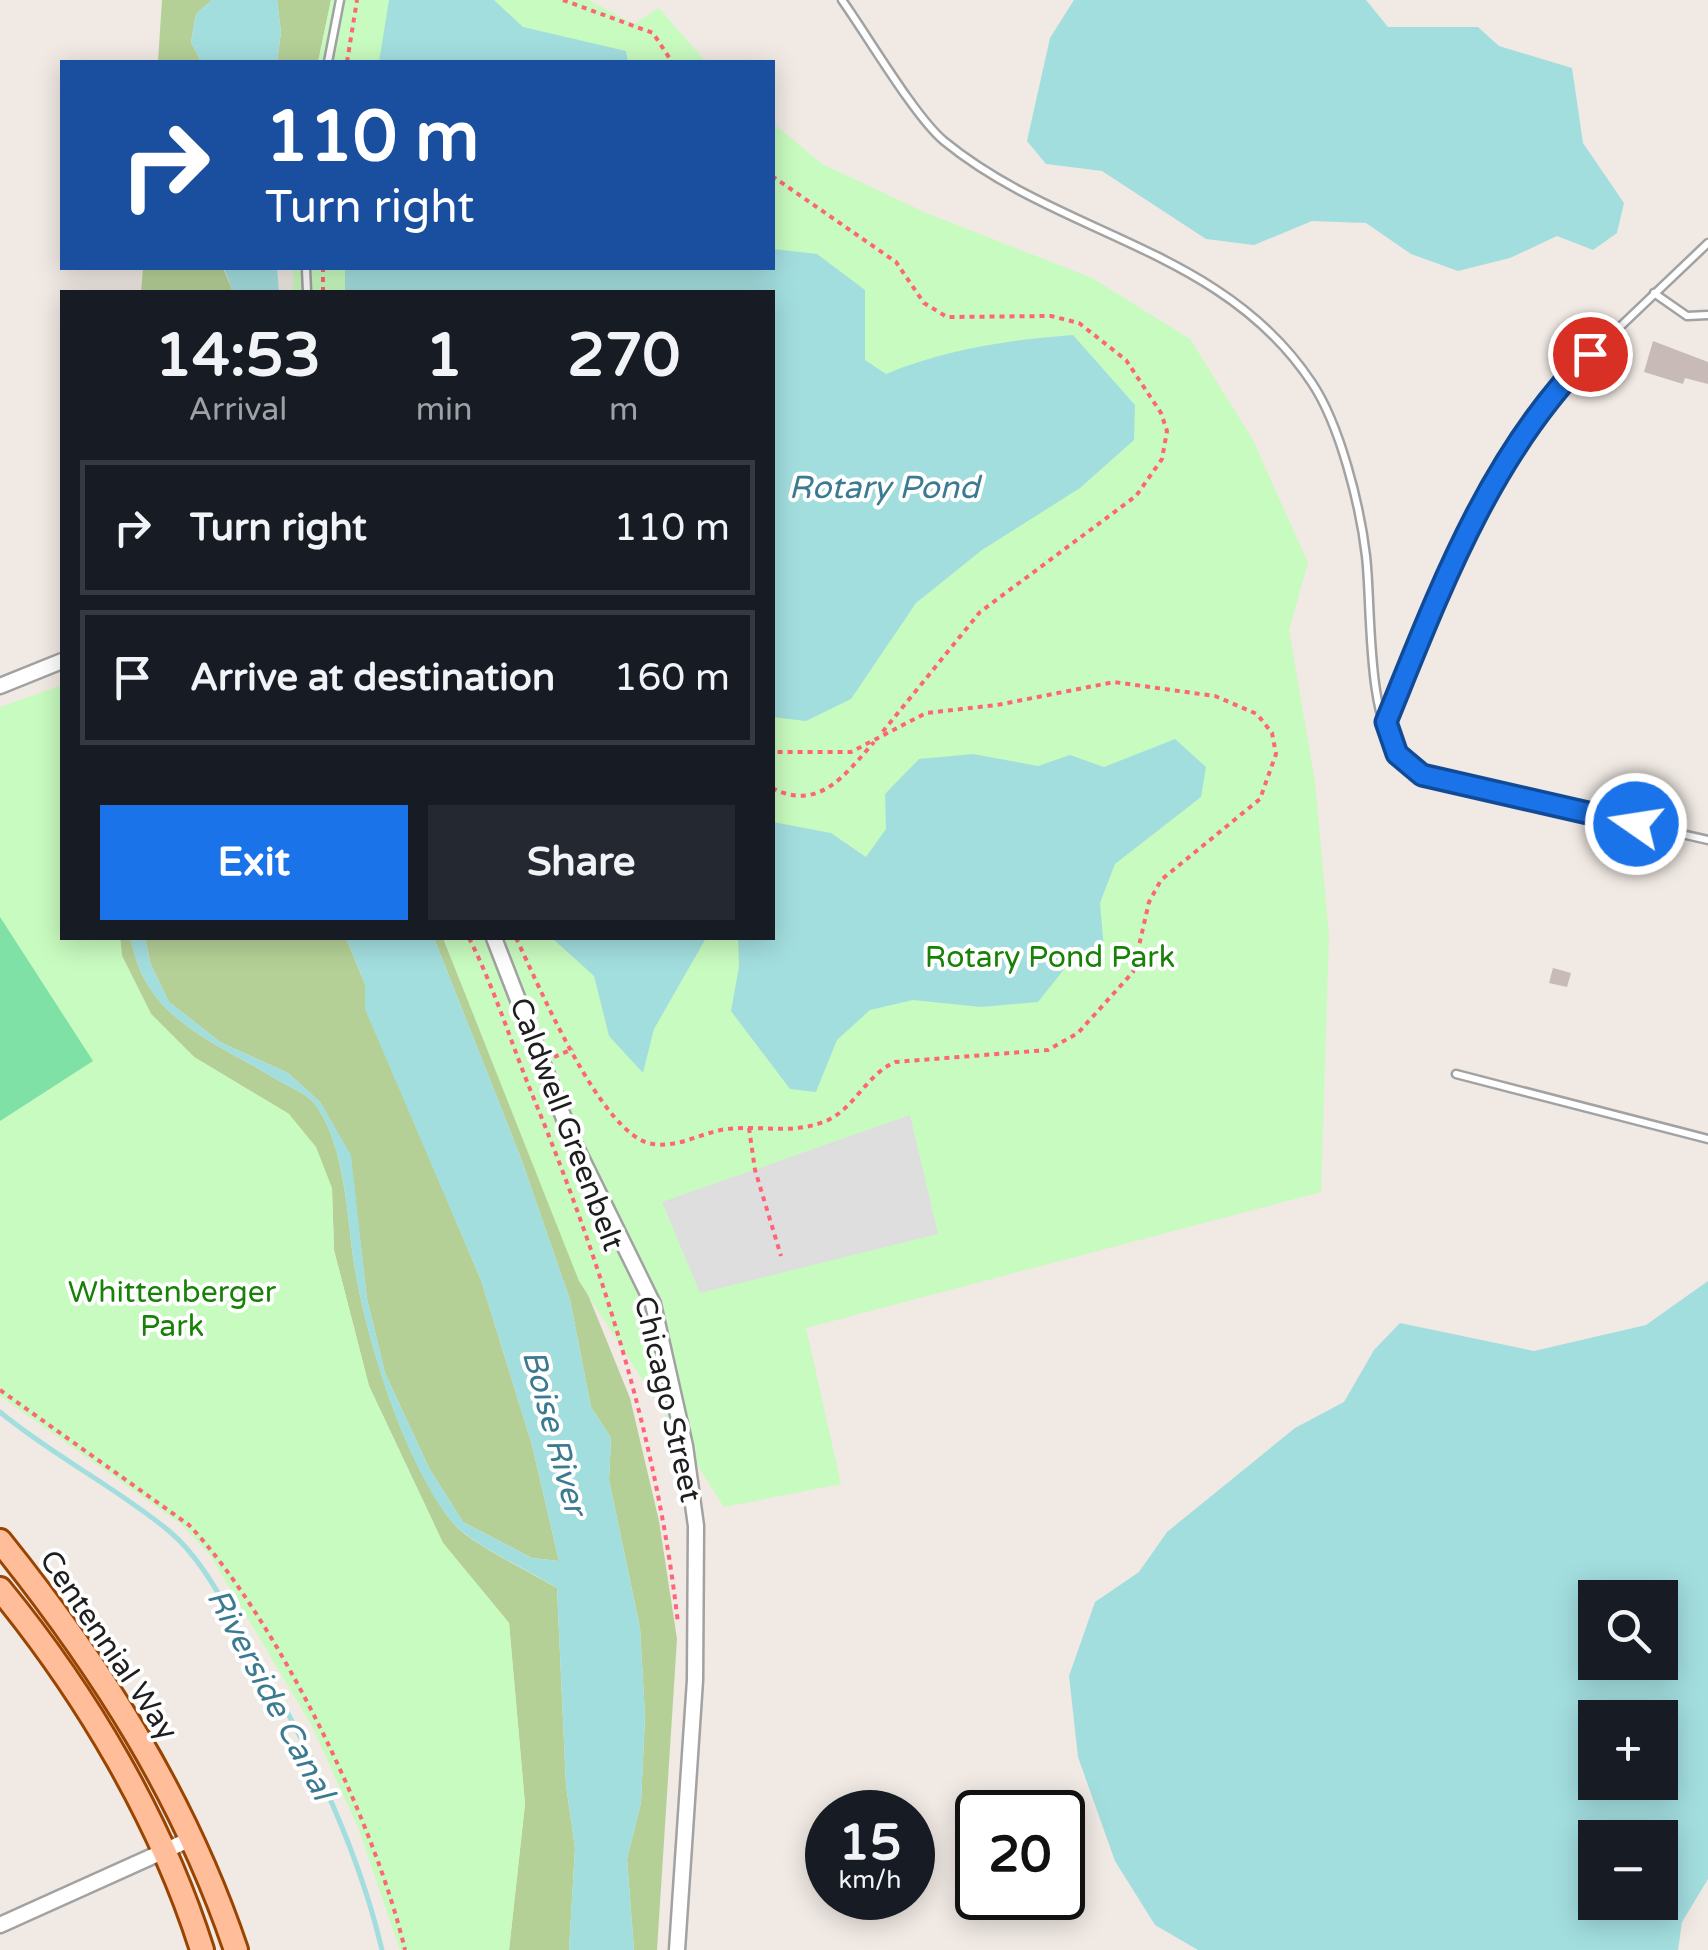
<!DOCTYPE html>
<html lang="en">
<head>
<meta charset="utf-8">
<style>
	:root { --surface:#171b24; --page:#242831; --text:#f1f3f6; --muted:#9ea1a6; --line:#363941; --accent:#1a73e8 }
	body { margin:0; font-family:"Varela Round",sans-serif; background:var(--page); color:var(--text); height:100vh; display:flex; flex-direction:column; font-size:38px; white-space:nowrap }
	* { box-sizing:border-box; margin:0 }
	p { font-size:32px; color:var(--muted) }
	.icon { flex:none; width:55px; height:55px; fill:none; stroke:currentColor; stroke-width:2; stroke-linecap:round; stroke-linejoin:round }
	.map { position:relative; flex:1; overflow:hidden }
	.panel { position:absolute; left:60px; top:290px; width:715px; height:650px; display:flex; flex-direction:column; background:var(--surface); border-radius:0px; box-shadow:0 5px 25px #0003 }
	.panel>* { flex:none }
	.hud { position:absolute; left:60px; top:60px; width:715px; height:210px; border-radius:0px; box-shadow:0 5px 25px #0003; background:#1a4fa0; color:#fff; overflow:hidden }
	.fabs { position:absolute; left:1578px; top:1580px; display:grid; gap:20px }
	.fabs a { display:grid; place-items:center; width:100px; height:100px; border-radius:0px; background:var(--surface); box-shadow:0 5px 25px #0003; font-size:50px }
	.speed { position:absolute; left:805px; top:1790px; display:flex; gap:20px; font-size:50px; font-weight:700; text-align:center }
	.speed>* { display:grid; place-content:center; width:130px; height:130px; border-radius:50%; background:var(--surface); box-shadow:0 5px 25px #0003; line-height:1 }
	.speed small { font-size:25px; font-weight:400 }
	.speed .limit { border:5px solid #111; border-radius:15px; background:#fff; color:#111 }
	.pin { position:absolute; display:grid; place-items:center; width:85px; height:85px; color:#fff; margin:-42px; border:5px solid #fff; border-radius:50%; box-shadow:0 2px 10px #0007 }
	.me { position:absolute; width:110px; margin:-55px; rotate:283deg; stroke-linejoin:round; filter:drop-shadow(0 0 8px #0008) }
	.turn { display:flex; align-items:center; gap:35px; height:210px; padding:0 40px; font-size:45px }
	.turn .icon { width:130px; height:130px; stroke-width:2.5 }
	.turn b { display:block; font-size:70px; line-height:85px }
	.eta { display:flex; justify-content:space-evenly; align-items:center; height:170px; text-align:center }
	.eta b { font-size:60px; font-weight:700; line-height:70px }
	.action { display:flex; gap:20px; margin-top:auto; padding:20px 40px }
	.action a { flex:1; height:115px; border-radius:0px; background:var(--accent); color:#fff; font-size:40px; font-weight:700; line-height:115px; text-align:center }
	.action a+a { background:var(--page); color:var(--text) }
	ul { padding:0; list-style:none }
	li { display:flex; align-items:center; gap:30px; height:135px; margin:0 20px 15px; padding:0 20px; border:5px solid var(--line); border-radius:0px }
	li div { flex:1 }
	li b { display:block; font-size:38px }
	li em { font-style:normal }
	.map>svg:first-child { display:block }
	.forest { fill:#b5d097 }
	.park { fill:#c8fbbf }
	.pitch { fill:#7fe1a6 }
	.parking { fill:#dedede }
	.water { fill:#a3dedf; fill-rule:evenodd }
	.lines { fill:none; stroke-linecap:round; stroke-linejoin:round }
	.stream { stroke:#a3dedf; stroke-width:5 }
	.building { fill:#c8bab7 }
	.lane-casing { stroke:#a2a2a2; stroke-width:11 }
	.street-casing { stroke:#a2a2a2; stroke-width:19 }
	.primary-casing { stroke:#940; stroke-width:28 }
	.path { stroke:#fe6678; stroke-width:4; stroke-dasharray:5 5; stroke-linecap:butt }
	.lane { stroke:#fff; stroke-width:6 }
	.street { stroke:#fff; stroke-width:14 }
	.primary { stroke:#ffbd9a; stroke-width:22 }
	.route-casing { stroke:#114b97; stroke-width:25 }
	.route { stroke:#1a73e8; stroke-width:18 }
	.labels { text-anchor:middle; stroke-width:8; stroke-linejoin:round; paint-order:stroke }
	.park-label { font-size:30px; fill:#188108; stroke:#fff }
	.street-label { font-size:30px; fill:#1e1e1e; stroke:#fff }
	.water-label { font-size:32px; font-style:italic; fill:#3c7a91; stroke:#fff }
</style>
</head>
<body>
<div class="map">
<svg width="1708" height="1950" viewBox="0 0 1708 1950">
	<rect width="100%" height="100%" fill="#f0e9e4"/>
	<g class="forest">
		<path d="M162,0H212L196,14L191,42L201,62H158Z"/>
		<path d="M277,0H331L318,62H277L281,32Z"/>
		<path d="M143,268H223L233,292H141Z"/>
		<path d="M120,938H131C144,1019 214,1041 276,1079C287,1086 306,1093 314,1103C342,1138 347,1206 352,1249C362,1328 403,1462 454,1524C469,1543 534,1574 557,1588L566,1785L575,1848L569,1950H509L525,1804L509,1623L443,1543L369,1386L334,1250L332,1188L289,1114L194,1057L151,1014L122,956Z"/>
		<path d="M145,938H346L365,984L366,1009L481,1280L532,1445L559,1561L532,1558L463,1522L429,1468L385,1373L367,1299L350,1155L320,1102L288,1073L220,1042L169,1002L151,965Z"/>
		<path d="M434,938H443L630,1398L659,1521L677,1639L657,1950H634L627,1859L641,1803L645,1716L640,1628L609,1480L611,1438L591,1407L570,1300L522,1161Z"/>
	</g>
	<g class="park">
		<path d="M331,0H588L634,24L659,8L706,62H318Z"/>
		<path d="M773,123L822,164L924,212L1092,278L1190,339L1253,440L1308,563L1289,630L1315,782L1329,936L1321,1192L806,1328L841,1484L724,1507L579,1281L443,938H772V292H293V268H772Z"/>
		<path d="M62,685V938H120L122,956L151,1014L194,1057L289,1114L316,1147L332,1188L334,1250L369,1386L443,1543L509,1623L525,1804L509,1950H400L359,1830L312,1726L210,1555L181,1524L0,1396V707Z"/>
	</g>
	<path class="pitch" d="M0,917L93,1061L0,1121Z"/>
	<path class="parking" d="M910,1115L938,1234L700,1293L662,1202Z"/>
	<g class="water">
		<path d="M212,0H277L281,32L277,62H201L191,42L196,14Z"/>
		<path d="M389,0H494L523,27L626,51L628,62H379Z"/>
		<path d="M1074,0H1366L1388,27H1478L1499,46L1572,68L1583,143L1624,203L1617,233L1593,250L1557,236L1510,258L1458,271L1411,254L1366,223L1312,221L1254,245L1206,239L1102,171L1046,164L1027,141L1050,38Z"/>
		<path d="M773,249L817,254L865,290V360L886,374C947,349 1008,340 1073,335L1135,405L1134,440L1080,488L982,550L916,603L851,699L806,721L773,717L772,292H345V268H772Z"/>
		<path d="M224,268H277L279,292H233Z"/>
		<path d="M1175,739L1206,767L1201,797L1115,864L1100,903L1104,949L1069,963L1038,1002L981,1007L913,1000L870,1010L837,1040L816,1092L790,1089L731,1011L739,967L738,938H772L773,822L831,833L866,857L886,829L885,794L919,759L973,754L1038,766L1070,755L1104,767Z"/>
		<path d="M131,938H145L151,965L169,1002L220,1042L288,1073L320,1102L351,1155L367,1299L385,1373L429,1468L463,1522L532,1558L559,1561L532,1445L481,1280L365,1009V984L346,938H434L522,1161L570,1300L591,1407L611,1438L609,1480L640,1628L645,1716L641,1803L627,1859L634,1950H569L575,1848L566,1785L557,1588C533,1573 470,1543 454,1524C403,1463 362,1328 352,1249C347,1206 342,1138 314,1103C306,1093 287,1086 276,1079C214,1041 144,1019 131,938Z"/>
		<path d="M552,938H706L654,1029L643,1073L609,1036L594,976Z"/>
		<path d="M1708,1281V1879L1682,1922L1678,1950H1198L1155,1925L1115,1861L1078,1757L1069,1676L1095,1602L1139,1572L1167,1532L1295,1428L1344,1402L1374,1350L1400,1323L1534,1351L1646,1325ZM1595,1598H1660V1662H1595ZM1595,1718H1660V1782H1595ZM1595,1838H1660V1902H1595Z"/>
	</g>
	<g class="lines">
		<path class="stream" d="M0,1412C53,1456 116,1487 169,1531C200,1557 219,1595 240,1630C300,1729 355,1836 382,1950"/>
	</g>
	<g class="building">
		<path d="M1653,341L1708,362V384L1685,378L1683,384L1644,372Z"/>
		<path d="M1553,968L1571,973L1567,987L1549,983Z"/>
	</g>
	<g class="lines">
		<defs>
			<g id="lane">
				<path d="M842,0C867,35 915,117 944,141C1061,237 1222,247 1312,383C1340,425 1360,505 1366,556C1372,607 1366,715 1399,756C1404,763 1414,769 1421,775L1708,840"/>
				<path d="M328,62L340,0"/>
				<path d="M306,268L307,292"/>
				<path d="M1654,293L1687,316L1708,315"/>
				<path d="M1387,719L1470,521L1562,382L1708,243"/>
				<path d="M1456,1074L1708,1139"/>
			</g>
			<g id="street">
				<path d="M0,686L62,661"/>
				<path d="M494,938L572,1139L653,1304L685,1446L696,1526L695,1680L677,1950"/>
				<path d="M0,1925L193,1838"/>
			</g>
			<g id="primary">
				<path d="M0,1541C101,1667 184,1796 236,1950"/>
				<path d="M0,1589C86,1694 161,1820 202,1950"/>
			</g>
		</defs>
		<use href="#lane" class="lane-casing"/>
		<use href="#street" class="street-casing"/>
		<use href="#primary" class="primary-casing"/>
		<g class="path">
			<path d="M563,0L653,33L672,62"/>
			<path d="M347,62L357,0"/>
			<path d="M772,176L896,262L924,303L947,317L1051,316L1079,323L1126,360L1161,413L1167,431L1162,459L1136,496L980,612L880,735"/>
			<path d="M323,292V268"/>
			<path d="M772,788C819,812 845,775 874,742"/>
			<path d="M469,938C495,989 512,1046 534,1099C603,1267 658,1443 678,1624"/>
			<path d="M516,938C538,983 602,1138 653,1144C680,1148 702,1132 727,1129C762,1125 792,1135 826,1121C854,1109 866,1075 895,1062L1048,1050L1078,1033L1133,972L1149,902L1161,880L1260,799L1276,754L1272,733L1257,714L1215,696L1114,682L997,705L926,713L851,752H772"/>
			<path d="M554,1057L573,1049"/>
			<path d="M749,1128L755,1170L781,1256"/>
			<path d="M0,1390L189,1525C277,1618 376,1825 405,1950"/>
		</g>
		<use href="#lane" class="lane"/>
		<use href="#street" class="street"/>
		<use href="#primary" class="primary"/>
	</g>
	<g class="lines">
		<defs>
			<path id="route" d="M1590,354C1489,455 1439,592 1386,722L1397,754L1422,775L1636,824"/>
		</defs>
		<use href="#route" class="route-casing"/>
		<use href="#route" class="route"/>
	</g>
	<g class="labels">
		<g class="park-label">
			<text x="1050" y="967">Rotary Pond Park</text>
			<text x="172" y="1302">Whittenberger<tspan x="172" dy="34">Park</tspan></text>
		</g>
		<g class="street-label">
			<text transform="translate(567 1124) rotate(69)" y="10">Caldwell Greenbelt</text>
			<text transform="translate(668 1399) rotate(77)" y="10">Chicago Street</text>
			<text transform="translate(109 1645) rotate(56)" y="10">Centennial Way</text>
		</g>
		<g class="water-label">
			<text x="884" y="498">Rotary Pond</text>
			<text transform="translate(555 1432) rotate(75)" y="11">Boise River</text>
			<text transform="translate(271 1694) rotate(62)" y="11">Riverside Canal</text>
		</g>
	</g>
</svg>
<div class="fabs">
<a><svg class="icon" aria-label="search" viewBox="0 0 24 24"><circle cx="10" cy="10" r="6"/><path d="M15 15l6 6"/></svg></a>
<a>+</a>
<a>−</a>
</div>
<div class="speed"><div>15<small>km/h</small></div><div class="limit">20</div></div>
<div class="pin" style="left:1590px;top:354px;background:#d93025"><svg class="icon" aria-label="arrive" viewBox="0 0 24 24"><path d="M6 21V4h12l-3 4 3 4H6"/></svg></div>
<svg class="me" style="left:1636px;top:824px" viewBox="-20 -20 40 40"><circle r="17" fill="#1a73e8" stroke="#fff" stroke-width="3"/><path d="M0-11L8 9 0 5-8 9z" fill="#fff"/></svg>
<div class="hud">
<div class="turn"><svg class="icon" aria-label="right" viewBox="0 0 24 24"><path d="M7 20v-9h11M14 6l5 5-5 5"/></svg><div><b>110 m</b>Turn right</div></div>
</div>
<section class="panel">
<div class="eta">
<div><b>14:53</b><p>Arrival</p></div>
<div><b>1</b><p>min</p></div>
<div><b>270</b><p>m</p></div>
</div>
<ul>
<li><svg class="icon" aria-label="right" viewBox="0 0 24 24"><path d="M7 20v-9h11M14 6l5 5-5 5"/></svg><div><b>Turn right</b></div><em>110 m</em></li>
<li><svg class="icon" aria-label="arrive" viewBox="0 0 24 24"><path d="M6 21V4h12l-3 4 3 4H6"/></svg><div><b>Arrive at destination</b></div><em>160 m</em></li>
</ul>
<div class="action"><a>Exit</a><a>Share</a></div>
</section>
</div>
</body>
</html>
